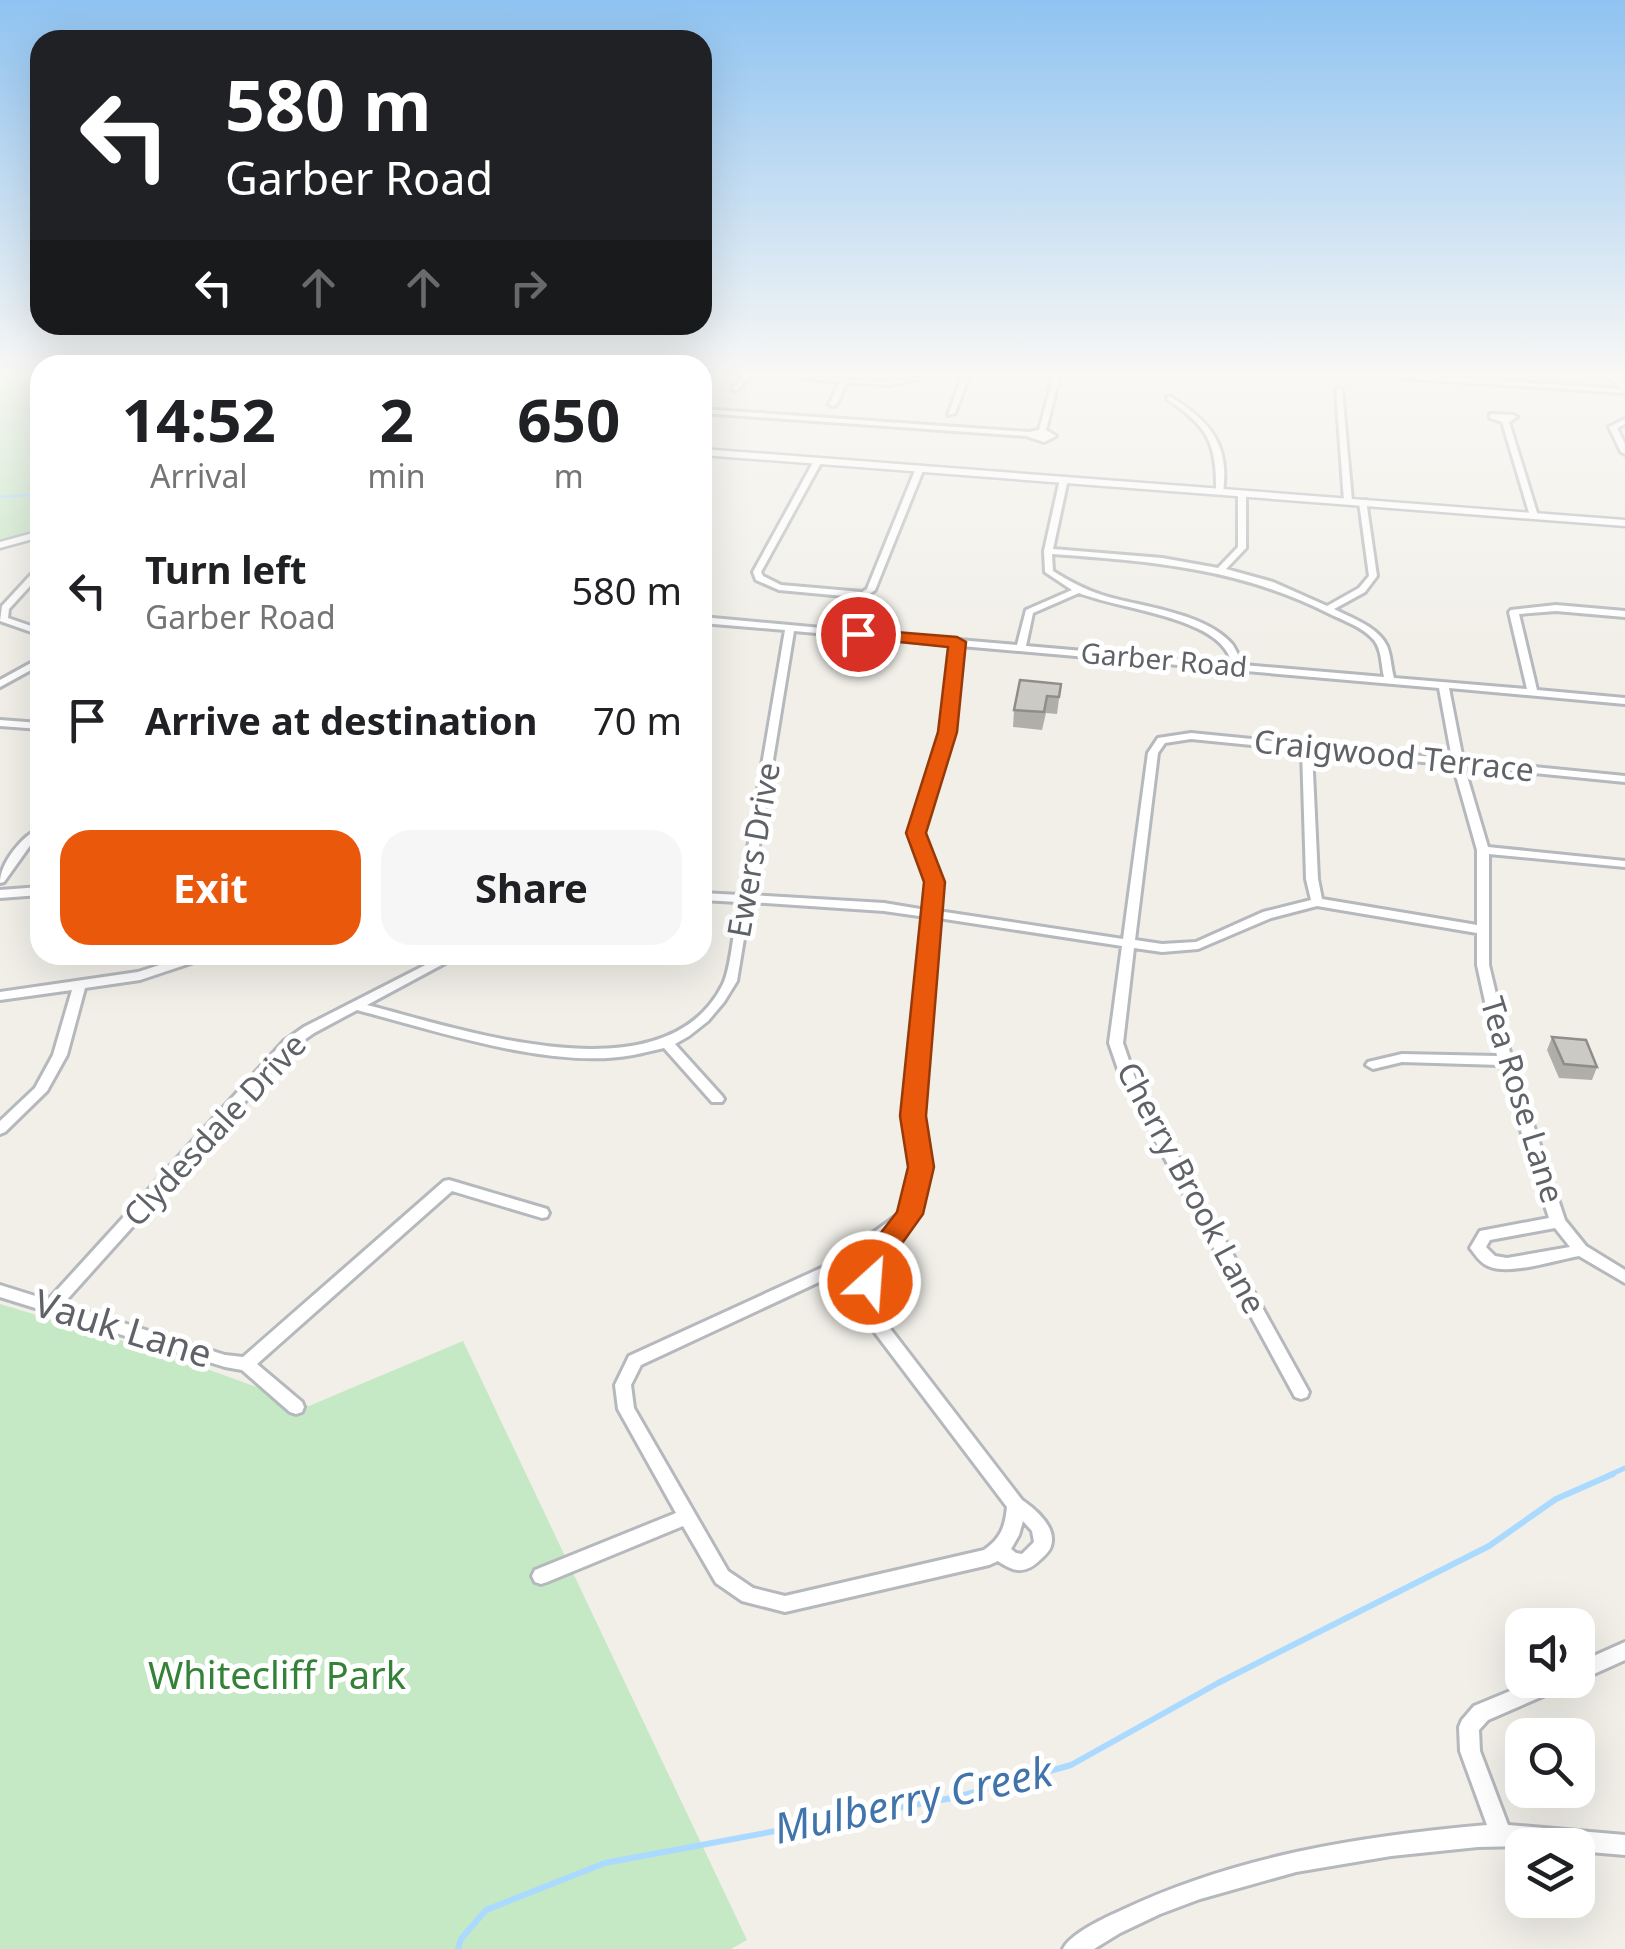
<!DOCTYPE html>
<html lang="en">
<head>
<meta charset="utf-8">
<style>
	:root { --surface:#fff; --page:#f6f6f6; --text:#202124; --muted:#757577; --accent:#ea580c }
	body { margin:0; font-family:"Noto Sans",sans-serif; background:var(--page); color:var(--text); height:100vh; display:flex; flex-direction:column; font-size:38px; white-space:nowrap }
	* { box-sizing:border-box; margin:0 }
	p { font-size:32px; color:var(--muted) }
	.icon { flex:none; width:55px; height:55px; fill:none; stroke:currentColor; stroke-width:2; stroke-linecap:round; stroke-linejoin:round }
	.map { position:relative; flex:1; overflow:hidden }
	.details { position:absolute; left:30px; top:355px; width:682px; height:610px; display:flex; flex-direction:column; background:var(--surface); border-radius:30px; box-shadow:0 10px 40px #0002 }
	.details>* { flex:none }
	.top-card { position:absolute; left:30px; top:30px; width:682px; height:305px; border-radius:30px; box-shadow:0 10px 40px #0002; background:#202124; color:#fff; overflow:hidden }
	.tools { position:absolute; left:1505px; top:1608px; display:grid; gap:20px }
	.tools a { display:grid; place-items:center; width:90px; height:90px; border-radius:20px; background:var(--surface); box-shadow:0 10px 40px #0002; font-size:50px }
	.pin { position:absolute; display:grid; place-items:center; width:85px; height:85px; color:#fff; margin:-42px; border:5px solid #fff; border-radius:50%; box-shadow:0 2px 10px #0007 }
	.me { position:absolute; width:110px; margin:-55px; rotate:26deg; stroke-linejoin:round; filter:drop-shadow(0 0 8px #0008) }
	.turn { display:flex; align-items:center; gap:35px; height:210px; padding:0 30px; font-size:45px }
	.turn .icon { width:130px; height:130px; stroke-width:2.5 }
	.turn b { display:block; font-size:70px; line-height:85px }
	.lanes { display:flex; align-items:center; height:95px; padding:0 30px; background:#0003; justify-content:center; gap:50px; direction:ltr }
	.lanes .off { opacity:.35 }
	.eta { display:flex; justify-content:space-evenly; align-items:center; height:170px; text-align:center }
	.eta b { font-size:60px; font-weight:700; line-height:70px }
	.primary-button { display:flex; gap:20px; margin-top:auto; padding:20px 30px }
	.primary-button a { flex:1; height:115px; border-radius:30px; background:var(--accent); color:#fff; font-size:40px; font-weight:700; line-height:115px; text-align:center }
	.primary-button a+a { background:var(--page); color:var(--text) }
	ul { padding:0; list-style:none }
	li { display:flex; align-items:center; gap:30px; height:130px; padding:0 30px }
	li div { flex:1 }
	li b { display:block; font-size:38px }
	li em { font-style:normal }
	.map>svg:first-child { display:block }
	.green { fill:#c5e8c5 }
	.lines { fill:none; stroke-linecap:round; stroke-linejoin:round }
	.stream-far2 { stroke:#aadaff; stroke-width:2.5 }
	.stream-far1 { stroke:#aadaff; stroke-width:5 }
	.stream { stroke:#aadaff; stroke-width:6 }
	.minor-casing { stroke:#b5b8bc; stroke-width:6 }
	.tertiary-casing { stroke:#b5b8bc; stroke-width:5 }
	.minor { fill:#fff; fill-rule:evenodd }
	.tertiary { fill:#fff; fill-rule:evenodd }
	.wall { fill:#afaea9 }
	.building { fill:#cccac5; stroke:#8f8d8a; stroke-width:2.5 }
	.route { fill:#ea580c; stroke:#983908; stroke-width:2.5 }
	.labels { text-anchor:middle; stroke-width:10; stroke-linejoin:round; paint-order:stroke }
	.far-street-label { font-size:28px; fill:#5f6368; stroke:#fff }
	.street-label { font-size:32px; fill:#5f6368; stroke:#fff }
	.near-street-label { font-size:38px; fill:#5f6368; stroke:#fff }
	.near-park-label { font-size:38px; fill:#348238; stroke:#fff }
	.near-water-label { font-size:42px; font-style:italic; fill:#4174aa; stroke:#fff }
</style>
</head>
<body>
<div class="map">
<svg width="1625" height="1949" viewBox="0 0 1625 1949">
	<rect width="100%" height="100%" fill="#f1efe8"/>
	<g class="green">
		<path d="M0,374H40V532L0,543Z"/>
		<path d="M0,1304L165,1354L309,1406L463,1341L747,1940L731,1949H0Z"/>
	</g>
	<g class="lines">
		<path class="stream-far2" d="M0,497L40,494"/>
		<path class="stream-far1" d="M1607,1476L1625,1468"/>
		<path class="stream" d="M458,1949L461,1939L486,1910L605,1863L957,1797L1071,1765L1218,1683L1489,1546L1556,1499L1613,1474"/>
		<defs>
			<g id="minor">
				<path d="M745,374H752L737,390H733V388Z"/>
				<path d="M764,374C804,374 845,381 885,381C904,381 922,374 941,374L888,385L847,382L837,404L833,406L829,404L840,382Z"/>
				<path d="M963,374H970L955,413L948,415Z"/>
				<path d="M1054,374H1060L1046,430L1056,436L1044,442L1026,436L702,413V409L1029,432L1039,430Z"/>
				<path d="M1230,374H1237V375L1234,377Z"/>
				<path d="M1367,374H1404L1622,389L1605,374H1612L1625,385V393L1370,376Z"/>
				<path d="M1339,388L1342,390L1352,501L1348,503L1344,501L1336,390Z"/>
				<path d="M1167,397H1171C1210,421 1230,445 1223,493L1216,491C1217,442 1207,426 1167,399Z"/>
				<path d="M1490,414L1513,415L1517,417L1509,422L1538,516L1537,518L1530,516L1502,422L1490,418Z"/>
				<path d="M1625,419V424L1617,428L1625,444V454L1621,452L1609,427Z"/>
				<path d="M815,459L822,461L761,572L763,576L781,585L862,592L867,589L916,468L920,466L924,468L875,590L850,608L831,629L1017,645L1026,610L1072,590L1045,572L1044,551L1060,479L1064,477L1068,479L1053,549L1162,558L1218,568L1238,547V493L1242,491L1246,493V548L1226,569L1273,582L1327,606L1359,588L1369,576L1359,502L1366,500L1377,576L1365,592L1334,609C1352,618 1378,627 1387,646C1391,656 1391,667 1394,678L1527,689L1509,612L1511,610L1556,605L1625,611V617L1556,611L1519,614L1537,690L1625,698V704L1449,688L1463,760L1625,776V782L1464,766L1488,847L1625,861V867L1489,854V965L1512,1061L1565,1220L1586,1246L1625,1270V1283L1579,1256C1555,1260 1509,1276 1488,1266C1480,1263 1475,1254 1470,1248L1480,1231L1549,1218L1500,1065L1402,1062L1373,1069L1366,1065L1368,1062L1402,1054L1497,1056L1477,965V933L1317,906L1271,918L1198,949L1162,952L1134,948L1123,1043L1135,1078L1309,1392L1307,1397L1301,1399L1295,1397L1121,1078L1109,1043L1122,946L938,918L920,1116L928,1167L917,1214L909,1223L907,1228L882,1261L872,1305L1022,1500C1035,1509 1057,1527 1051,1546C1050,1551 1044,1556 1041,1559C1026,1574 1015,1573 998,1561L989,1565L785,1612L742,1601L716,1583L683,1526L547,1582L541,1584L535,1582L532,1576L535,1570L676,1513L618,1409L615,1385L629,1356L830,1264L903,1211L914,1167L906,1116L926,917L884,911L750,902L737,981L724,1002L708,1021L689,1036L675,1044L722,1096L724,1099L722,1102H712L664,1048C654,1050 644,1053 633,1055C552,1070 437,1031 357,1010L314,1033L294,1047L63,1304L225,1355L243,1357L444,1181L449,1180L547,1209L549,1213L547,1217L542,1218L452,1191L257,1364L302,1402L304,1407L302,1412L296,1414L290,1412L242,1370L225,1367L0,1297V1285L48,1300L284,1041L304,1027L445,955H460L367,1005C462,1029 665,1101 723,984C731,968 735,922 738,902L702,900V893L740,895L785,630L702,623V617L822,628L844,604L855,597L779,590L756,580L753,572ZM1052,554C1150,561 1239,568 1328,613C1342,620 1363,627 1374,640C1382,650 1381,665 1384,677L1243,665C1239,658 1236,649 1232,644C1204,612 1140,607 1102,595C1084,589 1069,581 1053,571ZM1079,593C1117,608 1202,616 1225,649C1229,654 1230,659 1233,664L1026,646L1033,613ZM794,631L952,645L942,732L910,833L929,882L926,910L884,903L751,895ZM961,646L1439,688L1452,759L1191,733L1158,738L1148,753L1123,939L938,911L941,882L922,833L952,732ZM1191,739L1302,750L1306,879L1311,900L1263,912L1196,942L1162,944L1135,940L1158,753L1165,743ZM1312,751L1453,765L1477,850V925L1322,899L1318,879ZM1555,1228L1570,1247L1507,1258L1495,1256L1486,1247L1490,1240ZM878,1245L867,1260L860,1290L844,1269ZM832,1276L1007,1507C1005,1527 1001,1538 984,1550L785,1596L753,1588L728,1571L634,1408L631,1385L641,1365ZM1023,1521L1032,1531L1034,1542L1022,1554L1016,1553L1011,1549L1019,1535Z"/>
				<path d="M40,567V575L9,609L8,618L40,629V635L0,621L2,606L37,568Z"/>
				<path d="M40,658V665L0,687V680Z"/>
				<path d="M0,720L40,723V729L0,726Z"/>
				<path d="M40,828V836L34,840L4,882L0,883C0,863 22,836 40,828Z"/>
				<path d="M40,887V895L0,898V890Z"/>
				<path d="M190,955H208L206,958L140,980L85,988L67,1055L47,1091L5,1132L0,1134V1121L35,1088L53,1055L72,990L0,1000V992L138,972Z"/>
				<path d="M1625,1642V1660L1585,1678L1578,1681L1576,1680H1578V1663Z"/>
				<path d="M1537,1680H1569L1566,1686L1488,1720L1479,1730L1480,1751L1508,1825L1625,1835V1855L1578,1851V1845L1478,1847L1391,1856L1296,1872L1200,1899L1160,1914L1120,1933L1094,1949H1063C1070,1934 1104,1918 1120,1911C1235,1856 1360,1836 1487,1825L1460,1751L1459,1727L1462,1720L1474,1706Z"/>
			</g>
			<g id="tertiary">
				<path d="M702,449L1625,520V526L702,455Z"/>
				<path d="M40,531V537L0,548V542Z"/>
			</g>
		</defs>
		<use href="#minor" class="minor-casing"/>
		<use href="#tertiary" class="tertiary-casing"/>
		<use href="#minor" class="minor"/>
		<use href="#tertiary" class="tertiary"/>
	</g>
	<g class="wall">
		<path d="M1061,684L1057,714L1046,713L1042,730L1013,727L1014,710Z"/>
		<path d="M1552,1037L1597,1067L1592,1080L1559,1078L1547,1050Z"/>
	</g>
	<g class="building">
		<path d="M1020,680L1061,684L1059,697L1047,696L1044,712L1014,710Z"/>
		<path d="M1552,1037L1586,1040L1597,1067L1564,1064Z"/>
	</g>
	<linearGradient id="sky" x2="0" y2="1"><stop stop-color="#8fc3f1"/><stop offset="0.58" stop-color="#f9f8f5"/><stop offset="1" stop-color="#f9f8f5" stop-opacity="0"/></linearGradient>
	<rect width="1625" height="647" fill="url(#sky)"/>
	<path class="route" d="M858,629L957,637L966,642L957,732L926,833L945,882L926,1116L934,1167L923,1214L888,1263L880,1290L870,1293L860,1290L856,1282L865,1253L897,1212L908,1167L900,1116L924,882L906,833L938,732L948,647L852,637L849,634Z"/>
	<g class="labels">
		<g class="far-street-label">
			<text transform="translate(1164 660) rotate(5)" y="10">Garber Road</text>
		</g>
		<g class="street-label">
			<text transform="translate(1394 756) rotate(6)" y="11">Craigwood Terrace</text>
			<text transform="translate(754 850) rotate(-80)" y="11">Ewers Drive</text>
			<text transform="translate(1522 1100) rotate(73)" y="11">Tea Rose Lane</text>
			<text transform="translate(215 1130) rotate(-47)" y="11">Clydesdale Drive</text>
			<text transform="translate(1191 1188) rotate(62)" y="11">Cherry Brook Lane</text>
		</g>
		<g class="near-street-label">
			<text transform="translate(123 1329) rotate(17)" y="13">Vauk Lane</text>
		</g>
		<g class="near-park-label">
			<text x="277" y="1689">Whitecliff Park</text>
		</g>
		<g class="near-water-label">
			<text transform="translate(913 1800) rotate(-12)" y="15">Mulberry Creek</text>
		</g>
	</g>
</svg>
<div class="tools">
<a><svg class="icon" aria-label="sound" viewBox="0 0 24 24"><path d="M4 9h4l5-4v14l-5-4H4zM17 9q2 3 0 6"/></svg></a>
<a><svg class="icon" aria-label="search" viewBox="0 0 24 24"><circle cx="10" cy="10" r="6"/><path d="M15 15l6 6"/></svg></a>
<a><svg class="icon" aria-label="layers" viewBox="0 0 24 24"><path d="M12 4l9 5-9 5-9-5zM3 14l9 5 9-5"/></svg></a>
</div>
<div class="pin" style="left:858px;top:634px;background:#d93025"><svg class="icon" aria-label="arrive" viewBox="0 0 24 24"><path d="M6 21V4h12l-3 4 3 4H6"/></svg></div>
<svg class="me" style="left:870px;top:1282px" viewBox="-20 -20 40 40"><circle r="17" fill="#ea580c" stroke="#fff" stroke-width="3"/><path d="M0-11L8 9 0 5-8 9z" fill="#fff"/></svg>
<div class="top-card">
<div class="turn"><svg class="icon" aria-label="left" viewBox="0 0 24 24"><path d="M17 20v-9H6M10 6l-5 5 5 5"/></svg><div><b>580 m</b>Garber Road</div></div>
<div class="lanes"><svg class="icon" aria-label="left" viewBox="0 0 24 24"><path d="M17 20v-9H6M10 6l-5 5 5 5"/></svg><svg class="icon off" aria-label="ahead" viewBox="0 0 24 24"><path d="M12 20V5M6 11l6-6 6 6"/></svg><svg class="icon off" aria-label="ahead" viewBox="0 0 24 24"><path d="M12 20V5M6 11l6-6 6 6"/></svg><svg class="icon off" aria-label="right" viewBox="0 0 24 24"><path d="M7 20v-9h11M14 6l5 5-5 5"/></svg></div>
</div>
<section class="details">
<div class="eta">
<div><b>14:52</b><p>Arrival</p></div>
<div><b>2</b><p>min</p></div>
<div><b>650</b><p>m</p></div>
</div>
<ul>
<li><svg class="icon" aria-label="left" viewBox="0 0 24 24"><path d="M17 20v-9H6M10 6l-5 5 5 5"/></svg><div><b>Turn left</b><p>Garber Road</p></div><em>580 m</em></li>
<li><svg class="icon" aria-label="arrive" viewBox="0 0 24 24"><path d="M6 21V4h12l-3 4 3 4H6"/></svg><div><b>Arrive at destination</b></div><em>70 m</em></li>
</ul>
<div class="primary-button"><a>Exit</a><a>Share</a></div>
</section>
</div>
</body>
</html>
